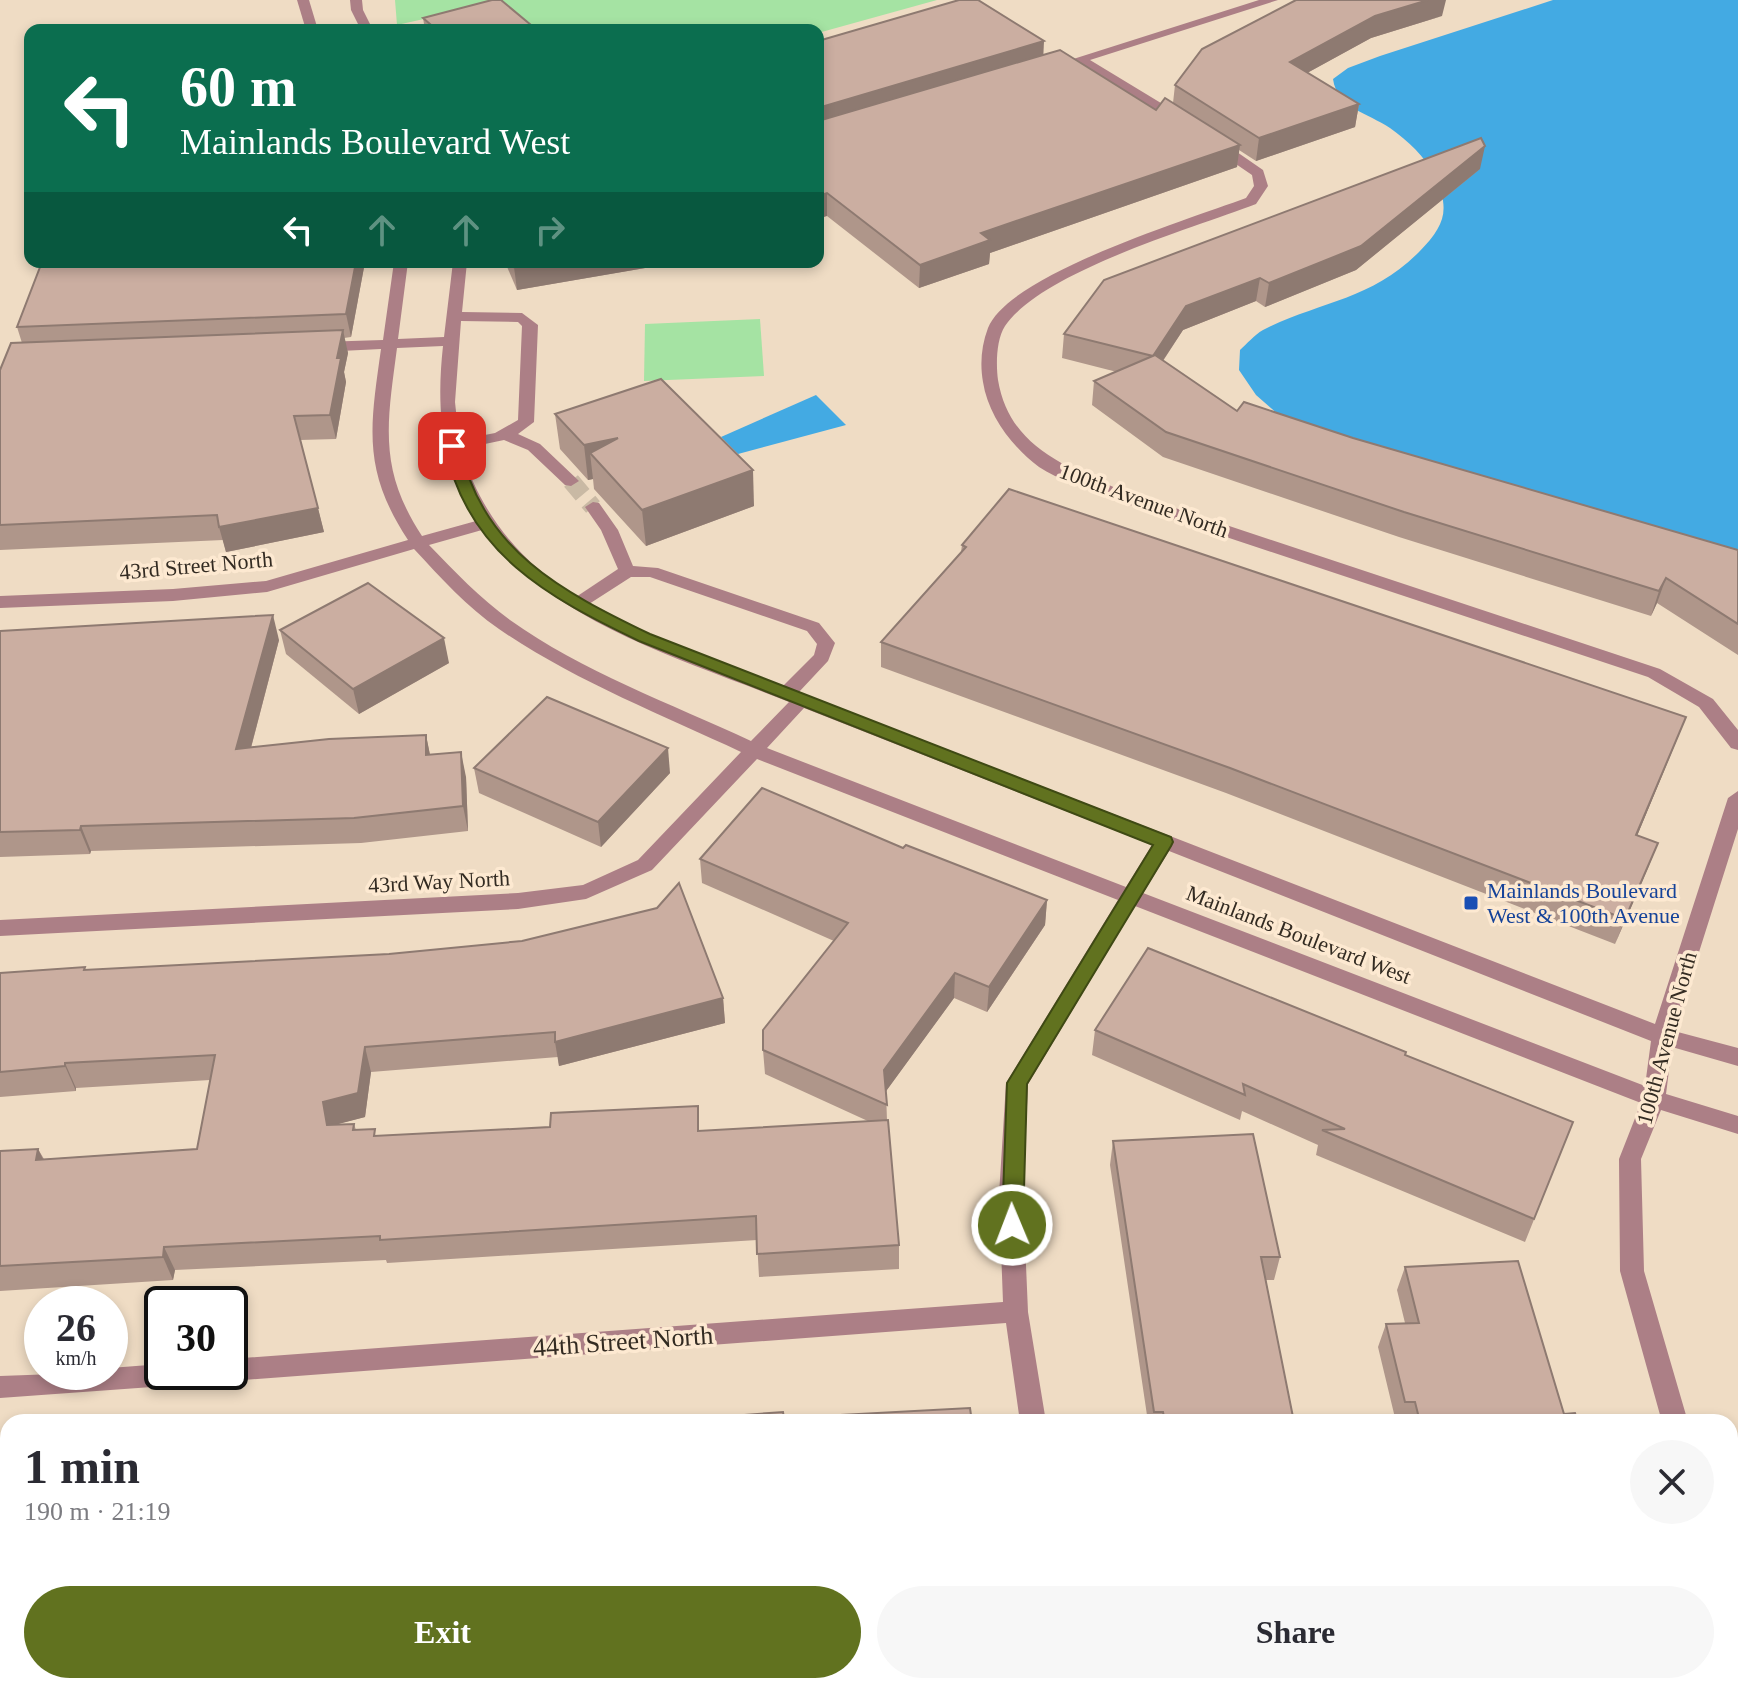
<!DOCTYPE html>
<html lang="en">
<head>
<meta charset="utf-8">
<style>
	:root { --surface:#fff; --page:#f7f7f7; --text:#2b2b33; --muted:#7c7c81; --accent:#61721f }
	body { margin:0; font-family:"Times New Roman",serif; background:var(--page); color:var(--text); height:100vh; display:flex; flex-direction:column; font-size:30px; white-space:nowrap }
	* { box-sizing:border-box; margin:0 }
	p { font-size:26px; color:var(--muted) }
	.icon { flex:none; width:44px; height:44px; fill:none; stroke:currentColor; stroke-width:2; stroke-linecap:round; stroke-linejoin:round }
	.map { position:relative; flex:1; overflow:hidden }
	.drawer { position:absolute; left:0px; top:1414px; width:1738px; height:280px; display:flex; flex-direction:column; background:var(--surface); border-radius:24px 24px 0 0; box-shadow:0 4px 12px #0003 }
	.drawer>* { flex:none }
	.hud { position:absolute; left:24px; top:24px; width:800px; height:244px; border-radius:16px; box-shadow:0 4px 12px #0003; background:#0b6e4f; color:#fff; overflow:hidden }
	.speed { position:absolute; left:24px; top:1286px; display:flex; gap:16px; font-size:40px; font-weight:700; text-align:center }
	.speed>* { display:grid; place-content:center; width:104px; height:104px; border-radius:50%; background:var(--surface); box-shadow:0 4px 12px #0003; line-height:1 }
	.speed small { font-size:20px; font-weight:400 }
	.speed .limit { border:4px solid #111; border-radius:12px; background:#fff; color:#111 }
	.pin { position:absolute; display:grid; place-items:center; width:68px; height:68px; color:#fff; margin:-34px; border-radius:16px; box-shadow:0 4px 12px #0006 }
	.me { position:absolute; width:88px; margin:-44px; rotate:359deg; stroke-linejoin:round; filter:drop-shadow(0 0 6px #0008) }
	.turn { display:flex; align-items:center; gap:28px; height:168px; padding:0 24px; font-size:36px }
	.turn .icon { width:104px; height:104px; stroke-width:2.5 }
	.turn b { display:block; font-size:56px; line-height:68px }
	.lanes { display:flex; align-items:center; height:76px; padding:0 24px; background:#0003; justify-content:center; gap:40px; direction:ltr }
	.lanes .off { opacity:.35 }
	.round { display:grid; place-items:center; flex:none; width:84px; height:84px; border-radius:42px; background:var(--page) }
	.overview { display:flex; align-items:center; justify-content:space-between; height:136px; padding:0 24px }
	h1 { font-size:48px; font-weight:700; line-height:60px }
	.action { display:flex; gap:16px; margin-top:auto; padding:16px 24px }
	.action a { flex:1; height:92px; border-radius:48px; background:var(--accent); color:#fff; font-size:32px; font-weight:700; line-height:92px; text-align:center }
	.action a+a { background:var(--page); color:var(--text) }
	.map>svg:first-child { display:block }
	.green { fill:#a5e3a3 }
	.water { fill:#43aae3 }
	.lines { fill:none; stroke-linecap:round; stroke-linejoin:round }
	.minor-tunnel { stroke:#c9b9a4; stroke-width:18; stroke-dasharray:18 9; stroke-linecap:butt }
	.minor { fill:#ac7f86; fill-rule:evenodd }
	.wall { fill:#af968a }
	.shaded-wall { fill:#8e7a71 }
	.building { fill:#cbaea1; stroke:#8e7a71; stroke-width:2 }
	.route { fill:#61721f; stroke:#3f4a14; stroke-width:2 }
	.transit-dot { fill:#1a4fb4; stroke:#fde9d1; stroke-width:3 }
	.labels { text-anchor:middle; stroke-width:7; stroke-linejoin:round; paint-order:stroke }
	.street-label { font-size:22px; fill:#332b22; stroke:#fde9d1 }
	.transit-label { font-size:22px; fill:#164399; stroke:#fde9d1; text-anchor:start }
	.near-street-label { font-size:26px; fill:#332b22; stroke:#fde9d1 }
</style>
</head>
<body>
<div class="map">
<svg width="1738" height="1694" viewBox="0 0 1738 1694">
	<rect width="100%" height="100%" fill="#efdcc4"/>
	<g class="green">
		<path d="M395,0H937L818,33V30H516L482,6L397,25Z"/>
		<path d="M760,319L764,376L644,381L645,324Z"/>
	</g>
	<g class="water">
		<path d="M1553,0H1738V557L1279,415L1256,395L1239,370L1240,350C1247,344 1254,335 1263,330C1320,301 1370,301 1419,252C1444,226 1451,211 1435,177C1425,156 1408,141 1390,128C1368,113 1337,108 1333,79L1348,68L1380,56Z"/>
		<path d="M816,395L846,425L738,454L721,437Z"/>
	</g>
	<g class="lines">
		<path class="minor-tunnel" d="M571,481L593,507"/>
		<g class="minor">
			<path d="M297,0H309L318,30H306Z"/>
			<path d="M350,0H362L363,10L373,30H361L351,10Z"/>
			<path d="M1259,0H1278L1090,60L1184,117V123H1174L1078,63L1073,65L1067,61Z"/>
			<path d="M1211,141H1221L1263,170L1268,186L1256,204C1191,229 1043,271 1005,326C996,340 996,365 998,380C1009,446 1064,466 1118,489L1660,669L1713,699L1738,730V750L1731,748L1699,707L1648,677L1106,497C1085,487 1058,480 1039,467C1012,447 988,415 983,382C980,365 981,346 988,328C1009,274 1190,219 1246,198L1254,186L1252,175L1211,147Z"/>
			<path d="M394,262H408L398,339L444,337L453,262H467L462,312L522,313L538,325L534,422L518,434L540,444L579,481L571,486L565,485L528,450L504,440L461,449C481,515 519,560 576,597L618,569L601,530L585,507L593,502L599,503L618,530L633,566L658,568L819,623L835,643L828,661L799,692L1655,1024L1728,798L1738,791V829L1674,1031L1738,1048V1066L1672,1047L1666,1094L1738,1116V1134L1661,1110L1641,1159L1644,1271L1688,1422H1662L1620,1271L1619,1159L1641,1103L1135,906L1028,1084L1023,1195L1028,1312L1046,1422H1020L1006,1323L230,1381L221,1378L219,1373L216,1380L207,1383L0,1398V1376L110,1372V1368L162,1364V1372H230V1359L1003,1302L999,1195L1006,1083L1118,900L757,759L652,870L586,899L518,909L0,936V920L518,893L583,885L638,860L741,752C660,714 573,680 499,629C467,607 441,578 414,549L267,592L173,601L0,608V596L173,589L266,581L408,540C362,470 370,428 381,349L320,352L312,347L320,342L383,340ZM461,321L518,322L522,326L518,420L495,433L459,440L455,402ZM443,346C436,410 441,465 476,521L422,536C378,469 387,424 397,348ZM482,530C558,625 679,658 789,702L751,741C672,704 581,671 510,620C480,598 455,572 429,545ZM631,577H650L807,631L817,644L814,655L783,686L650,634L589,604ZM804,708L1152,845L1126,887L767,748ZM1169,851L1651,1041L1645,1086L1143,893Z"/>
			<path d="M1730,1553L1738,1556V1600L1730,1597Z"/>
			<path d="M1059,1686H1087L1088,1694H1060Z"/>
		</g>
	</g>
	<g class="wall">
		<path d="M1442,16L1371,38L1307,73L1359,104L1355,127L1256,161L1239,150L1237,167L990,253L989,264L919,288L827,216L818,41L1043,55L1156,110L1173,103L1175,85Z"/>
		<path d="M423,18L537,30H425Z"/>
		<path d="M1480,169L1356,270L1265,307L1256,301L1183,330L1163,361L1237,411L1353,438L1738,550V655L1657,603L1651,616L1399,537L1163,457L1092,405L1094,381L1117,372L1062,358L1064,334Z"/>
		<path d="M365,262L351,337L344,338L348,353L344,372L346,382L336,439L300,440L324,532L226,552L223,540L0,550V370L22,343L17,327Z"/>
		<path d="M505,262H680L517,290Z"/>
		<path d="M555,414L754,506L646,546L594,489L593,479L588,480L560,449Z"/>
		<path d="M962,545L1686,717L1637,836L1658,843L1615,944L1226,793L881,667V642L961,552Z"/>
		<path d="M280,630L449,663L359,714L286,654Z"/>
		<path d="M0,631L279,640L251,748L426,735L430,755L466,777L468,831L361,843L91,851L90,854L0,857Z"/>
		<path d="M474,768L670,773L601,847L479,793Z"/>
		<path d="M903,848L1047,900L1045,925L987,1012L954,998L886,1091L887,1121L899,1245V1269L759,1277L757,1240L387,1263L386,1260L175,1270L173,1280L0,1291V1151L38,1149L44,1159L197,1149L210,1080L76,1088V1091L0,1097V973L86,970L723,998L725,1023L559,1066L558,1057L371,1072L365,1117L337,1124H354L356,1130L377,1136L700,1131L870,1122L765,1074L763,1050L834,941L702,883L700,859Z"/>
		<path d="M1095,1030L1405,1056L1573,1122L1525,1242L1316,1155L1318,1145L1242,1111L1240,1120L1092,1055Z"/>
		<path d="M1113,1141L1280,1257L1274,1280H1266L1294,1422H1148L1110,1165Z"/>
		<path d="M1405,1267L1564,1414L1578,1422H1396L1378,1347L1386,1324L1405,1323L1397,1290Z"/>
		<path d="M8,1469V1621L0,1622V1470Z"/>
		<path d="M1205,1686H1388L1390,1694H1206Z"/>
		<path d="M1476,1686H1664L1667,1694H1478Z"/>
	</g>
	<g class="shaded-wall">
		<path d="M1428,0H1446L1442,16L1371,38L1287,84L1290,62L1375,16Z"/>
		<path d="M1044,41L1043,63L818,131V108Z"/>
		<path d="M1359,104L1355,127L1256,161L1259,138Z"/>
		<path d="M1240,145L1237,167L990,253L989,264L919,288L920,265L981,233Z"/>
		<path d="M1485,146L1480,169L1356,270L1265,307L1269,283Z"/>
		<path d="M827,193V216L818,219V196Z"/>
		<path d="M356,262H365L351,337L346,314Z"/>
		<path d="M542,262H680L517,290L514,267Z"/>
		<path d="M1260,278L1256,301L1183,330L1150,380L1153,356L1186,306Z"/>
		<path d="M343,330L348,353L344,372L346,382L336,439L330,415L337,358Z"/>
		<path d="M618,438L590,453L593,479L588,480L584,445Z"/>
		<path d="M753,470L754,506L646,546L642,510Z"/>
		<path d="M318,508L324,532L226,552L219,527Z"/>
		<path d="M1666,578L1657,603L1651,616L1659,591Z"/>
		<path d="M273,615L279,640L244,774L236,749Z"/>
		<path d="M444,638L449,663L359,714L353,689Z"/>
		<path d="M1686,717L1676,742L1627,860L1636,835Z"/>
		<path d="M426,735L431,760L426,755Z"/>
		<path d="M668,748L670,773L601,847L598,822Z"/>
		<path d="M461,752L466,777L468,831L463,806Z"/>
		<path d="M81,826L91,851L90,854L80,830Z"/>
		<path d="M1658,843L1648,868L1615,944L1625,919Z"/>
		<path d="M1047,900L1045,925L987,1012L989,987Z"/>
		<path d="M955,973L954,998L884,1094V1070Z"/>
		<path d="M723,998L725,1023L559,1066L555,1042Z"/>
		<path d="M365,1047L371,1072L365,1117L331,1126L327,1125L323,1102Z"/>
		<path d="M65,1063L76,1088V1091L65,1066Z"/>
		<path d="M38,1149L50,1173L36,1160Z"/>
		<path d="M164,1247L175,1270L173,1280L163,1257Z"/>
	</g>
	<g class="building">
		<path d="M492,0H501L537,30H437L423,18Z"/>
		<path d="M959,0H978L1044,41L818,108V41Z"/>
		<path d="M1296,0H1428L1375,16L1290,62L1359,104L1259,138L1175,85L1202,49Z"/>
		<path d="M1060,50L1156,110L1165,98L1240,145L981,233L990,240L920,265L827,193L818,196V121Z"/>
		<path d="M1481,138L1485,146L1361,246L1269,283L1260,278L1186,306L1153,356L1064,334L1104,280Z"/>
		<path d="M42,262H356L346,314L17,327Z"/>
		<path d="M512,262H542L514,267Z"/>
		<path d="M343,330L337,358H341L330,415L294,416L318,508L219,527L217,515L0,525V370L11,343Z"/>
		<path d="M1155,355L1237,411L1244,402L1353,438L1738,550V624L1666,578L1659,591L1404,512L1166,432L1094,381Z"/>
		<path d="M661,379L753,470L642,510L590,453L618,438L584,445L555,414Z"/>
		<path d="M1009,489L1686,717L1636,835L1658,843L1625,919L1230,768L881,642L966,547L962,545Z"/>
		<path d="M368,583L444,638L353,689L280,630Z"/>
		<path d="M273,615L236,749L329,739L426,735V755L461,752L463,806L354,818L81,826L80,830L0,832V631Z"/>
		<path d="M547,697L668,748L598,822L474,768Z"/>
		<path d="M762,788L903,848L906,845L1047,900L989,987L955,973L884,1070L887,1105L763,1050V1030L848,923L700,859Z"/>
		<path d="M679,883L723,998L555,1042V1032L365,1047L358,1093L323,1102L327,1125L354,1124L353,1130L375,1129L374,1136L550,1127L551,1113L698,1106V1131L888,1120L899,1245L757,1254L756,1216L380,1240V1236L164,1247L163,1257L0,1266V1151L38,1149L36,1160L197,1149L215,1055L65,1063V1066L0,1072V973L85,967L84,970L389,954L522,941L657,908Z"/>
		<path d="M1148,948L1406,1052L1405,1055L1573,1122L1534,1219L1322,1130L1345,1129L1243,1084L1245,1095L1095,1030Z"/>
		<path d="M1253,1134L1280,1257H1261L1294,1422H1165L1163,1412H1154L1113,1141Z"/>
		<path d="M1518,1261L1564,1414L1575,1413L1578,1422H1420L1415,1402H1405L1386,1324L1419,1323L1405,1267Z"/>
		<path d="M970,1408L972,1422H652L783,1412L784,1418Z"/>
		<path d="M8,1469V1599L0,1600V1470Z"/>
		<path d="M773,1686H1008L1009,1694H693Z"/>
		<path d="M1214,1686H1388L1390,1694H1215Z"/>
		<path d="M1492,1686H1664L1667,1694H1494Z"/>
		<path d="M625,1689V1694H551Z"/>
	</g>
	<path class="route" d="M452,441L460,446C481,550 563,592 650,634L1171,837L1173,842L1171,846L1027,1084L1023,1225L1020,1231L1012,1234L1005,1231L1002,1225L1007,1083L1153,845L639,641C549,598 466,553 445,446Z"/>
	<rect class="transit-dot" x="1463" y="895" width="16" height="16" rx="4"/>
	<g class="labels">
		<g class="street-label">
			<text transform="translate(1144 500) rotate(20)" y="8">100th Avenue North</text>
			<text transform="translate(196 565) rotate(-5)" y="8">43rd Street North</text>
			<text transform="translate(439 881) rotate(-3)" y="8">43rd Way North</text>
			<text transform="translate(1299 934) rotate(21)" y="8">Mainlands Boulevard West</text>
			<text transform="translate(1666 1038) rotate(-75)" y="8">100th Avenue North</text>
		</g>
		<g class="transit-label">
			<text x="1487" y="898">Mainlands Boulevard<tspan x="1487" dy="25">West &amp; 100th Avenue</tspan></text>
		</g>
		<g class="near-street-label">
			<text transform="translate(623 1341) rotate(-4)" y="9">44th Street North</text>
		</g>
	</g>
</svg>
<div class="speed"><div>26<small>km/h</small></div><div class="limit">30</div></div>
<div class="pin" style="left:452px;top:446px;background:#d93025"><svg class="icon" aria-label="arrive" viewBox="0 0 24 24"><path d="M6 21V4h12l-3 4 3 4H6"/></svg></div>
<svg class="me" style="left:1012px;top:1225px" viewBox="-20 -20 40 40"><circle r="17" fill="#61721f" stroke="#fff" stroke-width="3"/><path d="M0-11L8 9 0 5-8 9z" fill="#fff"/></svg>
<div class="hud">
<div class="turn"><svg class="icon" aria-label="left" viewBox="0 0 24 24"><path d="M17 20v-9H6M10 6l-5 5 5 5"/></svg><div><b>60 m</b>Mainlands Boulevard West</div></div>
<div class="lanes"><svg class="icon" aria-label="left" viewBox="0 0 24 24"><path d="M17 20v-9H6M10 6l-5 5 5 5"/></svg><svg class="icon off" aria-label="ahead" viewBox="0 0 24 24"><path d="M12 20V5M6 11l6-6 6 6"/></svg><svg class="icon off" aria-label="ahead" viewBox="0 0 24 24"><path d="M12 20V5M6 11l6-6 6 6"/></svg><svg class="icon off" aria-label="right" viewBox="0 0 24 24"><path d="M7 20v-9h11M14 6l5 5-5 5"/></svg></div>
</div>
<section class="drawer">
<div class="overview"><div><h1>1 min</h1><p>190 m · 21:19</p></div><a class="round"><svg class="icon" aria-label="close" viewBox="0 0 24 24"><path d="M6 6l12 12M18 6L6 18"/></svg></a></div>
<div class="action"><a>Exit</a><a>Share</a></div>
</section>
</div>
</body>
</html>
